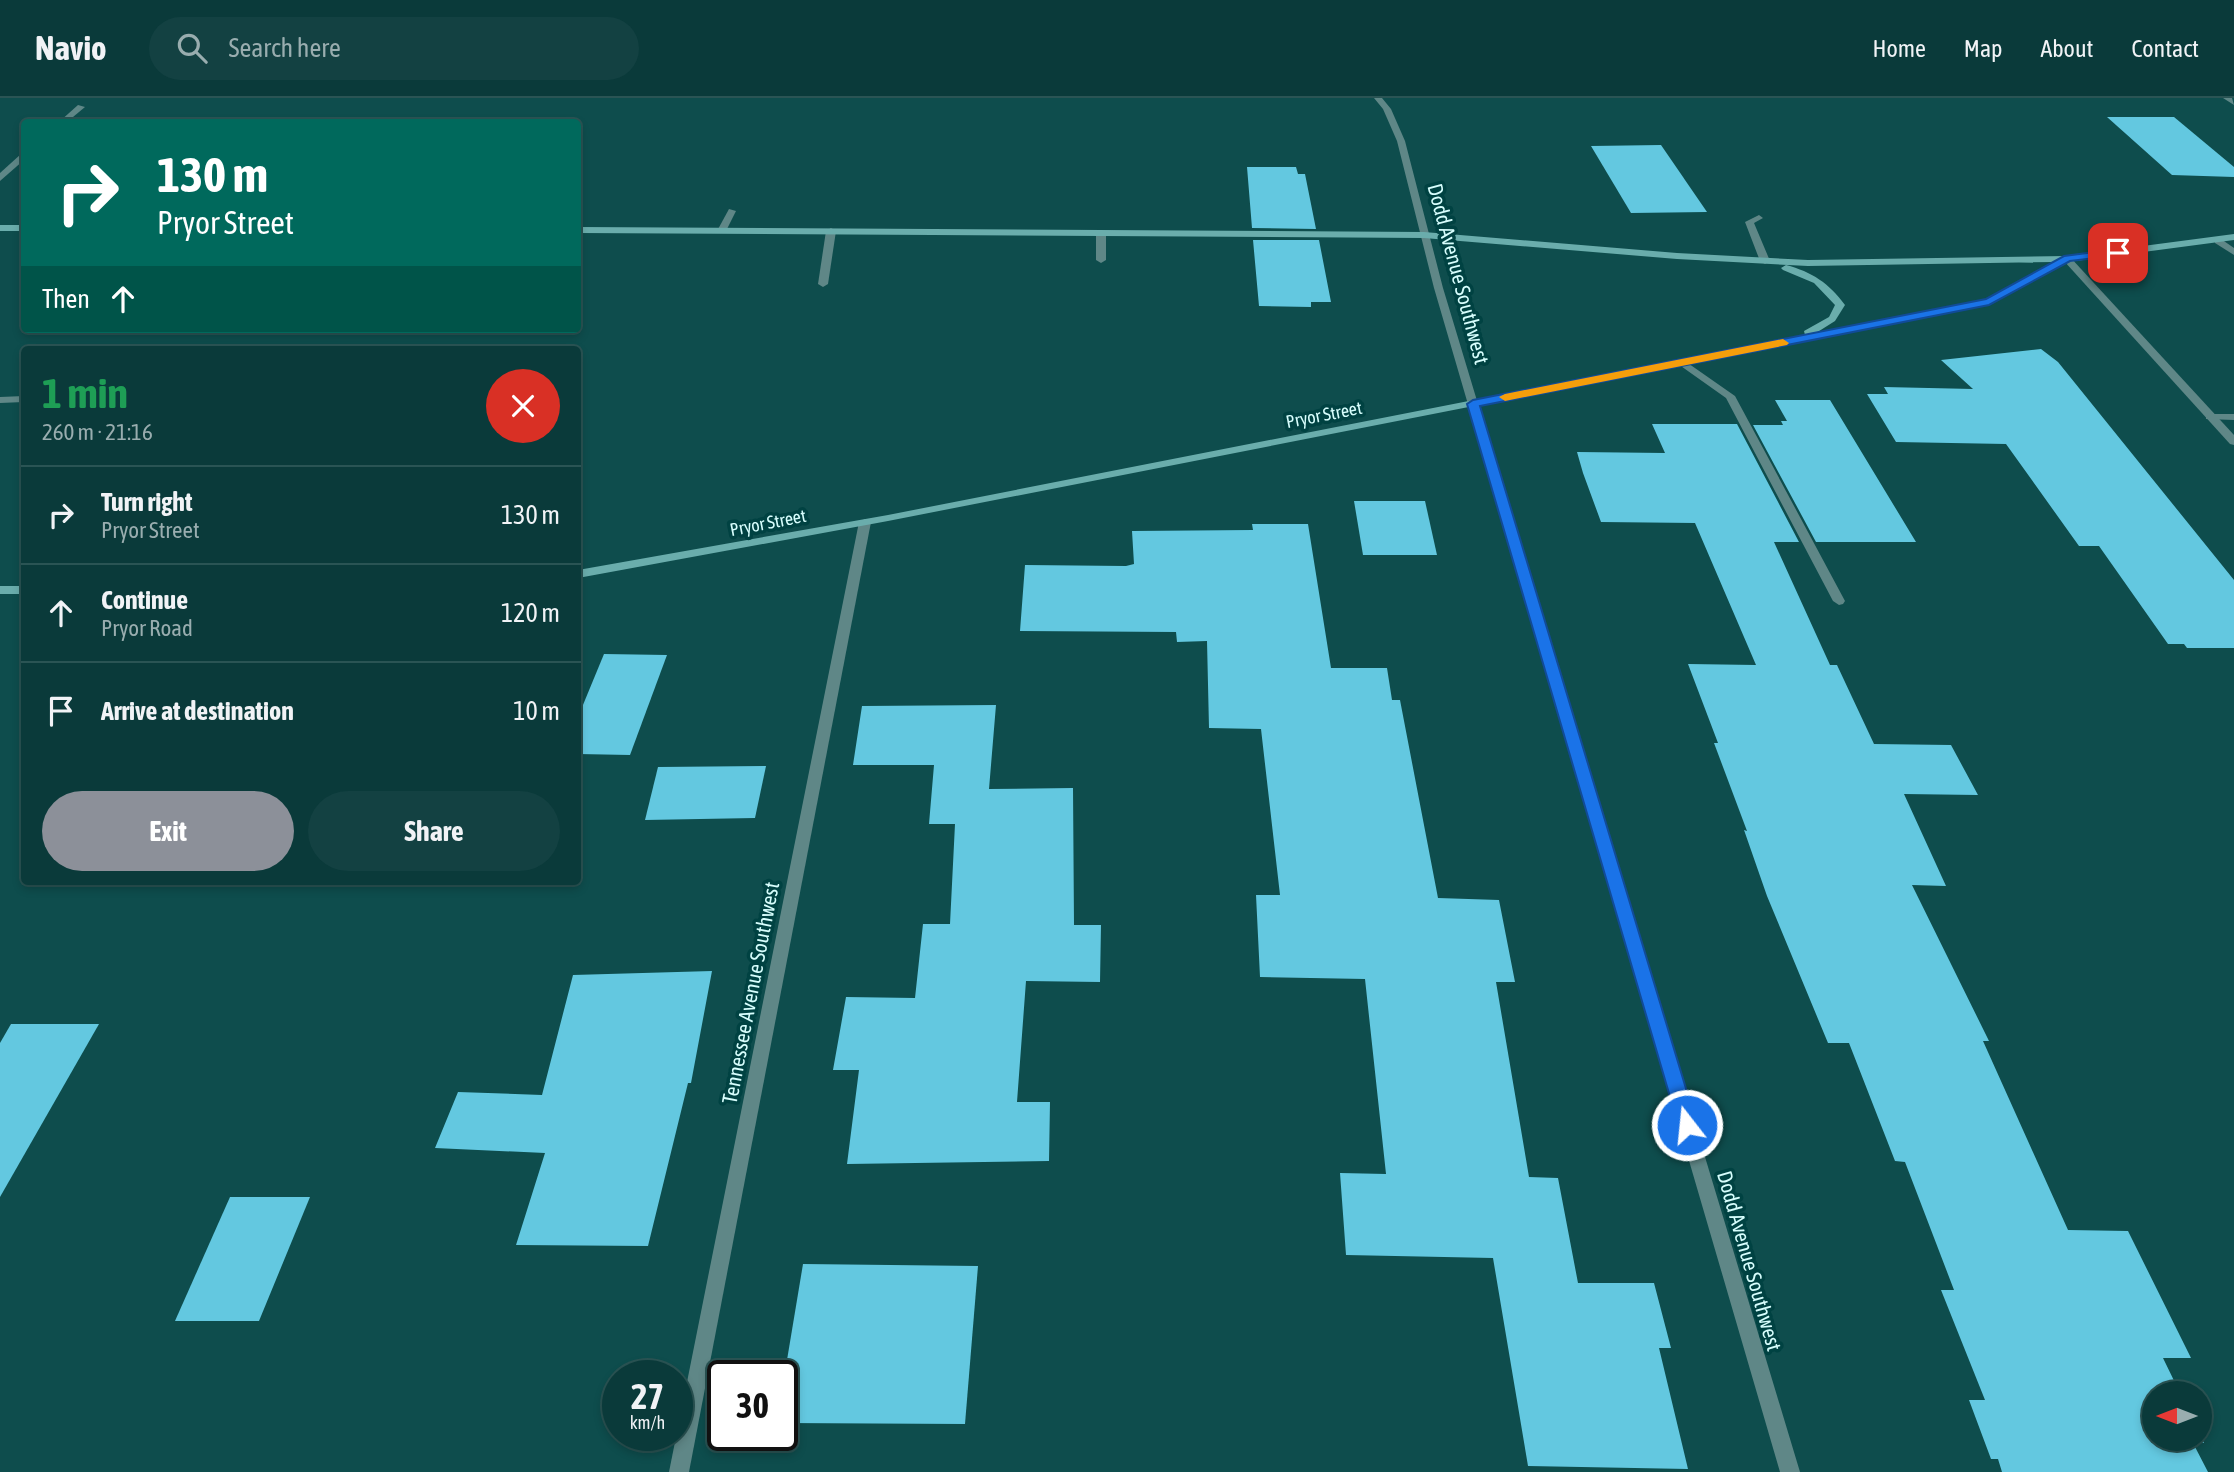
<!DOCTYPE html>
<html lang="en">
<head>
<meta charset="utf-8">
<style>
	:root { --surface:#0a3a3a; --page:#134142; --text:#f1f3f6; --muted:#99adaf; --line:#2a5454; --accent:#8c9099 }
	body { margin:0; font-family:"Asap Condensed",sans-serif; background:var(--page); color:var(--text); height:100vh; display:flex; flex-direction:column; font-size:26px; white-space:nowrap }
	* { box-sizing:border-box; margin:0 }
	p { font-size:23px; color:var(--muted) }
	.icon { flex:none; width:38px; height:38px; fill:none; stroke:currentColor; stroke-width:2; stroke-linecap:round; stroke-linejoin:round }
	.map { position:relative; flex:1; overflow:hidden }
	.panel { position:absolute; left:21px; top:248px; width:560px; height:539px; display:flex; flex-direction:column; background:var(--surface); border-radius:7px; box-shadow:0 4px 10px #0003,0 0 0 2px var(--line) }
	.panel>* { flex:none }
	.banner { position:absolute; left:21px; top:21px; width:560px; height:214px; border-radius:7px; box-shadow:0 4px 10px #0003,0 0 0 2px var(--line); background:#00695c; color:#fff; overflow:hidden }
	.needle { width:46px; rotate:270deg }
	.buttons { position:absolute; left:2142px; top:1283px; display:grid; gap:14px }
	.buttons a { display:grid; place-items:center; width:70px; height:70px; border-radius:50%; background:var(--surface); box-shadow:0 4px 10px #0003,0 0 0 2px var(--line); font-size:35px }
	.speed { position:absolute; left:602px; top:1262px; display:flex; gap:14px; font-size:35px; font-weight:700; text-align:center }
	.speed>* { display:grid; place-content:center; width:91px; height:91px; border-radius:50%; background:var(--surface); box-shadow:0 4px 10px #0003,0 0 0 2px var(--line); line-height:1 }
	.speed small { font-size:18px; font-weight:400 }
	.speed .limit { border:4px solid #111; border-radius:10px; background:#fff; color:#111 }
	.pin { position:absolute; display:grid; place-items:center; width:60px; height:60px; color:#fff; margin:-30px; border-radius:14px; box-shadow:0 4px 10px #0006 }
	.me { position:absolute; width:77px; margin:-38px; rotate:344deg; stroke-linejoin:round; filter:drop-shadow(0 0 5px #0008) }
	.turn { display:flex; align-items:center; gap:24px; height:147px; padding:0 21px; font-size:32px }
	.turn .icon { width:91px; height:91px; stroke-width:2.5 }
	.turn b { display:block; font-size:49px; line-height:60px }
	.then { display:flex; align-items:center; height:66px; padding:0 21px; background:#0003; gap:14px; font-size:26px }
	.round { display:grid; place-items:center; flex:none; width:74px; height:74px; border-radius:37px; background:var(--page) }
	.overview { display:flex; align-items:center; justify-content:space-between; height:119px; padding:0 21px }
	h1 { font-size:42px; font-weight:700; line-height:52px; color:#1e9e55 }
	.action { display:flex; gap:14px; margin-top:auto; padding:14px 21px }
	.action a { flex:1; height:80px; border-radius:42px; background:var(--accent); color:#fff; font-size:28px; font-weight:700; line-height:80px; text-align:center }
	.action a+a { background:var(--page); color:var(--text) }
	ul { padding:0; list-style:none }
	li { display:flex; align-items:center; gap:21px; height:98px; padding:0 21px; border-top:2px solid var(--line) }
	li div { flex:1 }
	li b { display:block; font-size:26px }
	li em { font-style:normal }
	header { display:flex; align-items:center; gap:42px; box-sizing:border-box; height:98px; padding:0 35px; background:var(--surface); border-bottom:2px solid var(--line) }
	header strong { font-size:33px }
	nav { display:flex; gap:38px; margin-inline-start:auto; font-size:24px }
	.search { width:490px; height:63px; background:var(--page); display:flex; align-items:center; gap:18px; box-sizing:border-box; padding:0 24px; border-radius:38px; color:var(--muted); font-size:26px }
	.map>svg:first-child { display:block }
	.building { fill:#63c8e0 }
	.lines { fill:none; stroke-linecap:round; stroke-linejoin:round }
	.service { fill:#5f8787; fill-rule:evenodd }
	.minor { fill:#5f8787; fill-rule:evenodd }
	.secondary { fill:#6aadac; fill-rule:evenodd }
	.route { fill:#1a73e8; stroke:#114b97; stroke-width:2 }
	.slow { fill:#f59e0b }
	.labels { text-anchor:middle; stroke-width:7; stroke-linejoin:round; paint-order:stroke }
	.far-street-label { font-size:18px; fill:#d7fefd; stroke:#004242 }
	.street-label { font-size:21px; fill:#d7fefd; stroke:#004242 }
</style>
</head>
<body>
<header>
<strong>Navio</strong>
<div class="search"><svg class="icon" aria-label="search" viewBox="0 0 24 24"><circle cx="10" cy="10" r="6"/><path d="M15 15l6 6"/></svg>Search here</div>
<nav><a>Home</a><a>Map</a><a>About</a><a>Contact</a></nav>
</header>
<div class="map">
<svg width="2234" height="1374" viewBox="0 0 2234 1374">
	<rect width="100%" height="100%" fill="#0e4d4d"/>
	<g class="building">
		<path d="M2107,19H2174L2234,69V79L2172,77Z"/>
		<path d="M1661,47L1707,114L1631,115L1591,48Z"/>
		<path d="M1247,69H1296L1298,76H1305L1316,131L1252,130Z"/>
		<path d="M1253,142H1319L1331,204H1311V209L1259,208Z"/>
		<path d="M2041,251L2058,264L2234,482V550H2187L2184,546H2168L2099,448H2079L2006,346L1896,344L1867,296H1888L1884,289L1973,291L1941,262Z"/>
		<path d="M1775,302H1830L1916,444H1816L1753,327H1783L1781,323H1787Z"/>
		<path d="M1652,326H1737L1799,444H1774L1830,567H1837L1874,646L1951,647L1978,697L1904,696L1946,788L1912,787L1989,943H1983L2068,1132L2128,1133L2191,1260H2163L2180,1295H2154V1340H2200V1335L2204,1345H2193L2208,1374H2002L1998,1361H1991L1969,1302H1985L1941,1192H1954L1905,1064L1895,1063L1849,945H1828L1767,798L1744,732L1747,733L1714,645H1718L1688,566L1756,567L1695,425L1601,424L1583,375L1577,354L1665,355Z"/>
		<path d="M1354,403H1425L1437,457H1363Z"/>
		<path d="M1252,426H1308L1331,570H1387L1392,602H1400L1438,800L1499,802L1515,884H1496L1529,1079L1558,1080L1578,1185H1654L1671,1250H1659L1688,1371L1528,1368L1493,1160L1346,1157L1340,1075L1386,1076L1365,881L1260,879L1256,797H1280L1261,631L1209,630L1207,543L1177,544L1176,534L1020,533L1025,467L1126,468L1134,466L1132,433L1253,432Z"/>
		<path d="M604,556L667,557L630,657L578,656V619Z"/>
		<path d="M996,607L989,691L1073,690L1074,827H1101L1100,884L1026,883L1017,1004H1050L1049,1063L847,1066L859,972H833L846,899L915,900L923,826H950L955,726H929L934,667H853L862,608Z"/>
		<path d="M766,668L755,720L645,722L658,669Z"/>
		<path d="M712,873L691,985H688L648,1148L516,1147L545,1055L435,1050L458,994L542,997L573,877Z"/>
		<path d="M11,926H99L0,1099V945Z"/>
		<path d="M230,1099H310L259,1223H175Z"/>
		<path d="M803,1166L978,1168L965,1326L782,1325V1292Z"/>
	</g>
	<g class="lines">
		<g class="service">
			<path d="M78,7L85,9L67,24H59Z"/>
			<path d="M21,56H24V62L0,83V75Z"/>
			<path d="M729,111L736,113L725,135H719L717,133Z"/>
			<path d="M1759,117L1763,120L1754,125L1770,163L1765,166L1760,163L1745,124Z"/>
			<path d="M831,130L836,133L828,186L823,189L818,186L826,133Z"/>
			<path d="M1101,132L1106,135V162L1101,165L1096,162V135Z"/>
			<path d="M2215,141H2221L2234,150V157L2215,145Z"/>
			<path d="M1682,261L1735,298L1845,503L1843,506L1839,507L1833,503L1726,300L1678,266L1677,264Z"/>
			<path d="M24,298V304L0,305V299Z"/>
			<path d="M2210,316H2234V322L2206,321V317Z"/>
		</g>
		<g class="minor">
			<path d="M1374,0H1382L1391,11L1405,43L1443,190L1800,1374H1780L1434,190L1397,43L1383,11Z"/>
			<path d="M2223,0H2232L2234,7Z"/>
			<path d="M2064,159H2070L2234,337V347L2230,346L2064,163Z"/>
			<path d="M865,421L871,424L689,1374H669L859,424Z"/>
		</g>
		<g class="secondary">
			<rect x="0" y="127" width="24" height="6"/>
			<path d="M578,129L1424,134L1677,155L1808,162L2067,158L2234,136V142L2068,164L1989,207L888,423L578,480V472L888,417L1805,237L1804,233L1829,219L1835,207L1814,185L1783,172L1781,170L1786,167C1812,174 1829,185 1845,207L1835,223L1816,235L1986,202L2054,164L1808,168L1677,161L1424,140L578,135Z"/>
			<rect x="0" y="488" width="24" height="8"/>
		</g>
	</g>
	<path class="route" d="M2118,151L2123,155L2121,157L2070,163L1989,207L1480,308L1697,1027L1694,1033L1687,1036L1680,1033L1467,306L1473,302L1986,201L2064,158Z"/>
	<path class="slow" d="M1783,241L1789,245L1787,247L1505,303L1499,299L1505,296Z"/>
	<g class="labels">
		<g class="far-street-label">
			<text transform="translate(1324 317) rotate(-11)" y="6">Pryor Street</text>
			<text transform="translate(768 425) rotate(-11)" y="6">Pryor Street</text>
		</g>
		<g class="street-label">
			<text transform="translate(1458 176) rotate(75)" y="7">Dodd Avenue Southwest</text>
			<text transform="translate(751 895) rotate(-79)" y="7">Tennessee Avenue Southwest</text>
			<text transform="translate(1749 1163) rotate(74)" y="7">Dodd Avenue Southwest</text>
		</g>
	</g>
</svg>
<div class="buttons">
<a><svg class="needle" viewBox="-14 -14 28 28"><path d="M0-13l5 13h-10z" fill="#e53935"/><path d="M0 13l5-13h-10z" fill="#99adaf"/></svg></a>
</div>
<div class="speed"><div>27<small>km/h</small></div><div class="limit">30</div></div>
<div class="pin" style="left:2118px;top:155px;background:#d93025"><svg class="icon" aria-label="arrive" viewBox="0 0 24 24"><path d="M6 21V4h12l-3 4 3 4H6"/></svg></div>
<svg class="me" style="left:1687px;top:1027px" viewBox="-20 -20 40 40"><circle r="17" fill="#1a73e8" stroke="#fff" stroke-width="3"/><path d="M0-11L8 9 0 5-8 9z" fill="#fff"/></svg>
<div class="banner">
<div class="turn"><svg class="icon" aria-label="right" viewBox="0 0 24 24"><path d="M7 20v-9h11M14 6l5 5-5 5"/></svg><div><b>130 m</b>Pryor Street</div></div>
<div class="then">Then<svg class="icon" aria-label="ahead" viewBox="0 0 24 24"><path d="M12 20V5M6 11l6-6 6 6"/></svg></div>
</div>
<section class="panel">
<div class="overview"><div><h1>1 min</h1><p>260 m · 21:16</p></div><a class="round" style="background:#d93025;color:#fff"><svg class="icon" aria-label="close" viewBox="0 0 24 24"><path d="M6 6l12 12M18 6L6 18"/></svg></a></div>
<ul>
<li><svg class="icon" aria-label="right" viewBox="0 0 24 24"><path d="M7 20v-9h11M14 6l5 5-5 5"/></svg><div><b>Turn right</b><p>Pryor Street</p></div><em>130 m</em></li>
<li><svg class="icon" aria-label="ahead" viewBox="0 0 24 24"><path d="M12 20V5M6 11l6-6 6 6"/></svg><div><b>Continue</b><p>Pryor Road</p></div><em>120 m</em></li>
<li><svg class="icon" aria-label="arrive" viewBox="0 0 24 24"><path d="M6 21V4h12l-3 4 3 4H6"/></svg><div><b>Arrive at destination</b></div><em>10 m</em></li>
</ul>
<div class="action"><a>Exit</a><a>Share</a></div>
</section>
</div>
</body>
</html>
